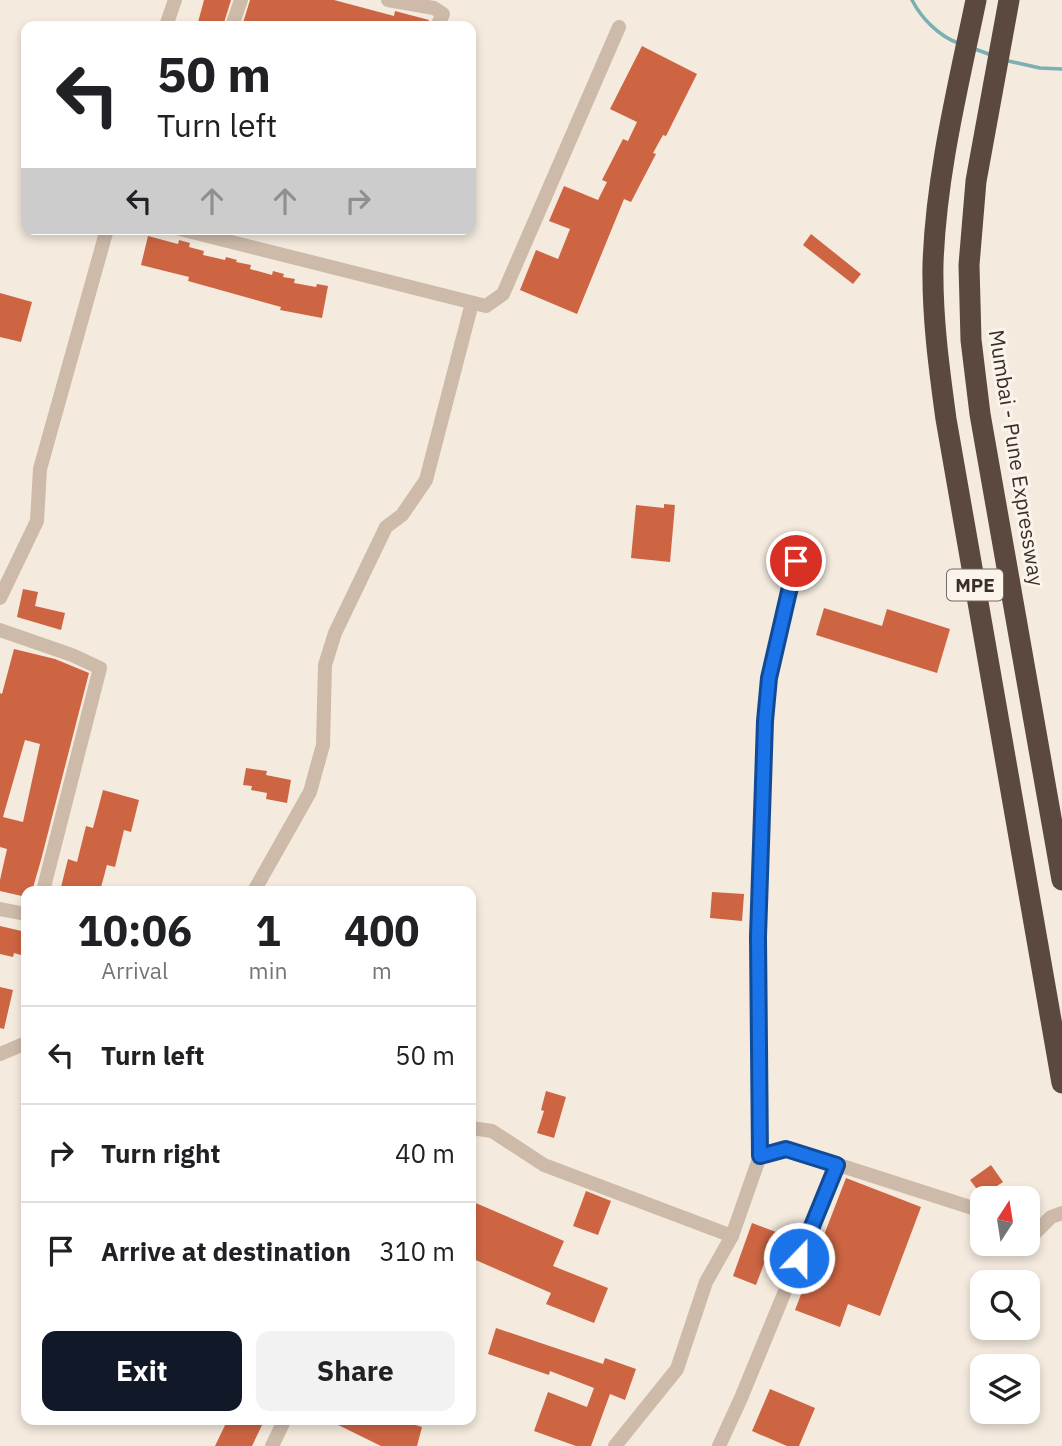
<!DOCTYPE html>
<html lang="en">
<head>
<meta charset="utf-8">
<style>
	:root { --surface:#fff; --page:#f2f2f2; --text:#202124; --muted:#757577; --line:#e0e0e0; --accent:#111827 }
	body { margin:0; font-family:"IBM Plex Sans",sans-serif; background:var(--page); color:var(--text); height:100vh; display:flex; flex-direction:column; font-size:26px; white-space:nowrap }
	* { box-sizing:border-box; margin:0 }
	p { font-size:23px; color:var(--muted) }
	.icon { flex:none; width:38px; height:38px; fill:none; stroke:currentColor; stroke-width:2; stroke-linecap:round; stroke-linejoin:round }
	.map { position:relative; flex:1; overflow:hidden }
	.panel { position:absolute; left:21px; top:886px; width:455px; height:539px; display:flex; flex-direction:column; background:var(--surface); border-radius:14px; box-shadow:0 4px 10px #0003 }
	.panel>* { flex:none }
	.banner { position:absolute; left:21px; top:21px; width:455px; height:214px; border-radius:14px; box-shadow:0 4px 10px #0003; background:#fff; color:var(--text); overflow:hidden }
	.needle { width:46px; rotate:12deg }
	.tools { position:absolute; left:970px; top:1186px; display:grid; gap:14px }
	.tools a { display:grid; place-items:center; width:70px; height:70px; border-radius:14px; background:var(--surface); box-shadow:0 4px 10px #0003; font-size:35px }
	.pin { position:absolute; display:grid; place-items:center; width:60px; height:60px; color:#fff; margin:-30px; border:4px solid #fff; border-radius:50%; box-shadow:0 2px 7px #0007 }
	.me { position:absolute; width:77px; margin:-38px; rotate:22deg; stroke-linejoin:round; filter:drop-shadow(0 0 5px #0008) }
	.turn { display:flex; align-items:center; gap:24px; height:147px; padding:0 21px; font-size:32px }
	.turn .icon { width:91px; height:91px; stroke-width:2.5 }
	.turn b { display:block; font-size:49px; line-height:60px }
	.lanes { display:flex; align-items:center; height:66px; padding:0 21px; background:#0003; justify-content:center; gap:35px; direction:ltr }
	.lanes .off { opacity:.35 }
	.eta { display:flex; justify-content:space-evenly; align-items:center; height:119px; text-align:center }
	.eta b { font-size:42px; font-weight:800; line-height:49px }
	.primary-button { display:flex; gap:14px; margin-top:auto; padding:14px 21px }
	.primary-button a { flex:1; height:80px; border-radius:14px; background:var(--accent); color:#fff; font-size:28px; font-weight:800; line-height:80px; text-align:center }
	.primary-button a+a { background:var(--page); color:var(--text) }
	ul { padding:0; list-style:none }
	li { display:flex; align-items:center; gap:21px; height:98px; padding:0 21px; border-top:2px solid var(--line) }
	li div { flex:1 }
	li b { display:block; font-size:26px }
	li em { font-style:normal }
	.map>svg:first-child { display:block }
	.lines { fill:none; stroke-linecap:round; stroke-linejoin:round }
	.stream { stroke:#7bb0b3; stroke-width:3.5 }
	.building { fill:#cd6543; fill-rule:evenodd }
	.minor { stroke:#cdbaa8; stroke-width:14 }
	.highway { stroke:#5b483f; stroke-width:21 }
	.route-casing { stroke:#114b97; stroke-width:18 }
	.route { stroke:#1a73e8; stroke-width:12 }
	.labels { text-anchor:middle; stroke-width:6; stroke-linejoin:round; paint-order:stroke }
	.shield { fill:#fbf4eb; stroke:#746963; stroke-width:2 }
	.shield-label { font-size:19px; font-weight:bold; fill:#3a2e29 }
	.street-label { font-size:21px; fill:#3a2e29; stroke:#fbf4eb }
</style>
</head>
<body>
<div class="map">
<svg width="1062" height="1446" viewBox="0 0 1062 1446">
	<rect width="100%" height="100%" fill="#f4eade"/>
	<g class="lines">
		<g class="stream">
			<path d="M912,0C921,18 939,36 958,43"/>
			<path d="M975,49L991,55"/>
			<path d="M1004,60L1040,68L1062,69"/>
		</g>
	</g>
	<g class="building">
		<path d="M204,0H231L223,26H197Z"/>
		<path d="M250,0H334L394,16L395,11L429,20L427,26H242Z"/>
		<path d="M642,46L697,74L666,136L663,135L653,153L656,154L631,202L624,199L577,314L520,290L536,250L558,259L570,229L549,221L564,186L598,200L607,182L602,180L623,139L628,141L637,122L610,109Z"/>
		<path d="M811,234L861,274L853,284L803,245Z"/>
		<path d="M148,236L178,244L179,240L190,243L189,247L204,251L203,255L225,260L226,257L237,260L236,262L251,265L250,269L272,275L273,271L284,274L283,277L295,279L294,283L316,287L317,284L328,286L322,318L280,310L281,307L188,281L189,277L141,265Z"/>
		<path d="M0,293L32,302L21,342L0,337Z"/>
		<path d="M664,504L675,505L670,562L631,558L636,505L664,508Z"/>
		<path d="M23,589L38,592L35,606L65,613L61,630L17,617Z"/>
		<path d="M824,608L882,626L887,609L950,629L937,673L816,635Z"/>
		<path d="M14,649L55,659L89,673L41,860L32,891H26V897L0,891V880L7,849L0,847V693L2,694ZM25,740L40,744L23,822L3,817Z"/>
		<path d="M246,768L267,771L266,775L291,780L287,803L266,799L267,793L251,790L252,786L243,785Z"/>
		<path d="M103,790L139,800L131,832L124,830L115,867L107,865L100,891H60L68,859L77,862L86,826L93,828Z"/>
		<path d="M712,892L744,894L742,921L710,918Z"/>
		<path d="M0,926L26,932L21,955L14,953L13,957L0,954Z"/>
		<path d="M0,987L13,990L4,1029L0,1028Z"/>
		<path d="M546,1091L566,1097L554,1138L537,1133L544,1111L541,1110Z"/>
		<path d="M991,1165L1003,1182L982,1196L970,1180Z"/>
		<path d="M846,1178L921,1207L880,1316L848,1304L840,1327L795,1310Z"/>
		<path d="M586,1191L611,1201L598,1235L573,1226Z"/>
		<path d="M471,1201L564,1241L553,1266L608,1288L594,1323L546,1304L551,1293L471,1258Z"/>
		<path d="M752,1223L776,1232L756,1285L733,1276Z"/>
		<path d="M496,1328L603,1364L605,1358L636,1369L625,1400L610,1394L591,1446H576L534,1431L548,1392L587,1407L594,1388L550,1371L549,1375L488,1354Z"/>
		<path d="M770,1389L815,1408L799,1446H787L752,1431Z"/>
		<path d="M228,1419H265L252,1446H215Z"/>
		<path d="M326,1419H395L422,1427L417,1446H381Z"/>
	</g>
	<g class="lines">
		<g class="minor">
			<path d="M388,0L434,8L443,14L437,26"/>
			<path d="M166,26L175,0"/>
			<path d="M232,26L241,0"/>
			<path d="M180,229L486,306L503,294L619,27"/>
			<path d="M0,598L37,521L40,469L107,229"/>
			<path d="M0,630L72,655L100,668L43,891"/>
			<path d="M254,891L310,792L323,745L325,665L335,633L386,527L402,515L426,480L472,303"/>
			<path d="M0,909L26,914"/>
			<path d="M0,1054L26,1043"/>
			<path d="M471,1128L492,1131L544,1165L732,1236"/>
			<path d="M760,1156L758,937L765,721L769,678L796,560"/>
			<path d="M1027,1232L1033,1235L1051,1217L1062,1213"/>
			<path d="M272,1446L285,1419"/>
			<path d="M615,1446L677,1369L706,1282L732,1236L760,1156L786,1148L982,1211"/>
			<path d="M719,1446L741,1398L837,1165"/>
		</g>
		<g class="highway">
			<path d="M976,0C958,87 936,175 933,264C932,316 939,368 946,419L1062,1083"/>
			<path d="M1009,0L976,181L969,265L971,340L980,414L1062,880"/>
		</g>
	</g>
	<g class="lines">
		<defs>
			<path id="route" d="M796,561L769,678L765,721L758,937L760,1156L786,1149L837,1165L799,1258"/>
		</defs>
		<use href="#route" class="route-casing"/>
		<use href="#route" class="route"/>
	</g>
	<g class="labels">
		<rect class="shield" x="947" y="569.5" width="56" height="31" rx="5"/>
		<g class="shield-label">
			<text x="975" y="592">MPE</text>
		</g>
		<g class="street-label">
			<text transform="translate(1016 458) rotate(81)" y="7">Mumbai - Pune Expressway</text>
		</g>
	</g>
</svg>
<div class="tools">
<a><svg class="needle" viewBox="-14 -14 28 28"><path d="M0-13l5 13h-10z" fill="#e53935"/><path d="M0 13l5-13h-10z" fill="#757577"/></svg></a>
<a><svg class="icon" aria-label="search" viewBox="0 0 24 24"><circle cx="10" cy="10" r="6"/><path d="M15 15l6 6"/></svg></a>
<a><svg class="icon" aria-label="layers" viewBox="0 0 24 24"><path d="M12 4l9 5-9 5-9-5zM3 14l9 5 9-5"/></svg></a>
</div>
<div class="pin" style="left:796px;top:561px;background:#d93025"><svg class="icon" aria-label="arrive" viewBox="0 0 24 24"><path d="M6 21V4h12l-3 4 3 4H6"/></svg></div>
<svg class="me" style="left:799px;top:1258px" viewBox="-20 -20 40 40"><circle r="17" fill="#1a73e8" stroke="#fff" stroke-width="3"/><path d="M0-11L8 9 0 5-8 9z" fill="#fff"/></svg>
<div class="banner">
<div class="turn"><svg class="icon" aria-label="left" viewBox="0 0 24 24"><path d="M17 20v-9H6M10 6l-5 5 5 5"/></svg><div><b>50 m</b>Turn left</div></div>
<div class="lanes"><svg class="icon" aria-label="left" viewBox="0 0 24 24"><path d="M17 20v-9H6M10 6l-5 5 5 5"/></svg><svg class="icon off" aria-label="ahead" viewBox="0 0 24 24"><path d="M12 20V5M6 11l6-6 6 6"/></svg><svg class="icon off" aria-label="ahead" viewBox="0 0 24 24"><path d="M12 20V5M6 11l6-6 6 6"/></svg><svg class="icon off" aria-label="right" viewBox="0 0 24 24"><path d="M7 20v-9h11M14 6l5 5-5 5"/></svg></div>
</div>
<section class="panel">
<div class="eta">
<div><b>10:06</b><p>Arrival</p></div>
<div><b>1</b><p>min</p></div>
<div><b>400</b><p>m</p></div>
</div>
<ul>
<li><svg class="icon" aria-label="left" viewBox="0 0 24 24"><path d="M17 20v-9H6M10 6l-5 5 5 5"/></svg><div><b>Turn left</b></div><em>50 m</em></li>
<li><svg class="icon" aria-label="right" viewBox="0 0 24 24"><path d="M7 20v-9h11M14 6l5 5-5 5"/></svg><div><b>Turn right</b></div><em>40 m</em></li>
<li><svg class="icon" aria-label="arrive" viewBox="0 0 24 24"><path d="M6 21V4h12l-3 4 3 4H6"/></svg><div><b>Arrive at destination</b></div><em>310 m</em></li>
</ul>
<div class="primary-button"><a>Exit</a><a>Share</a></div>
</section>
</div>
</body>
</html>
